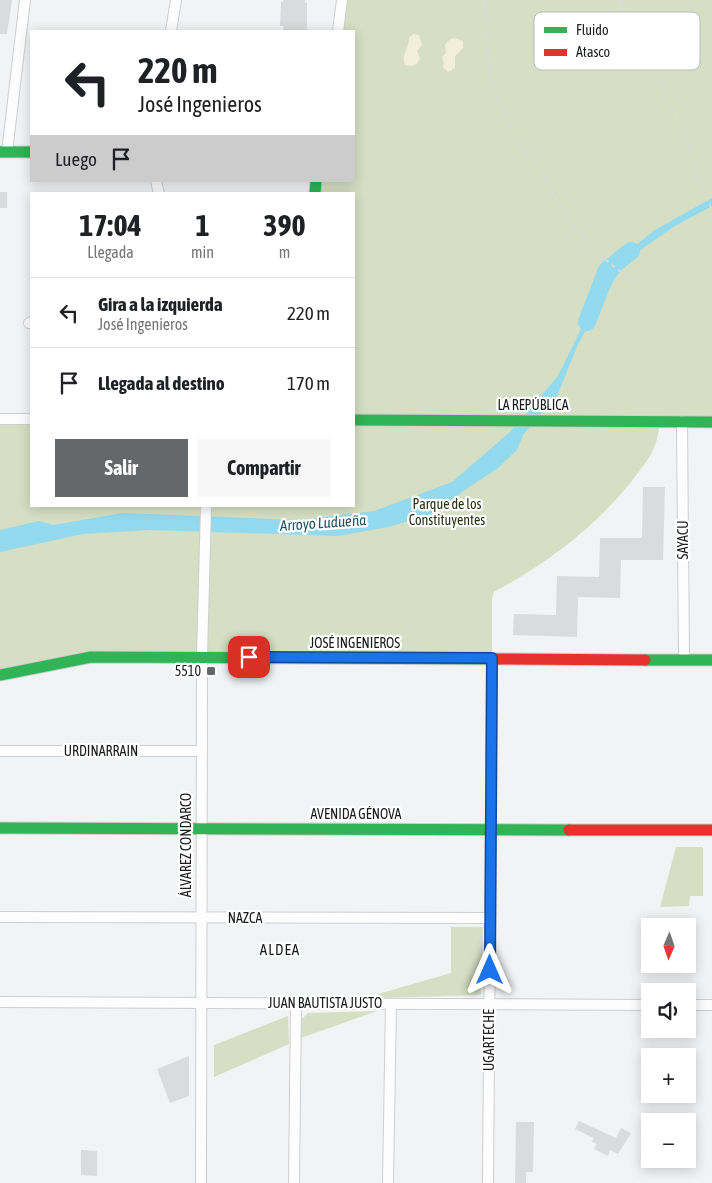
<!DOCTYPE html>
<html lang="es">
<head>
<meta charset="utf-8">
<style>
	:root { --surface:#fff; --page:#f6f6f6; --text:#202124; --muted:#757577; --line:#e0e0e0; --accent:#666768 }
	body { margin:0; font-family:"Asap Condensed",sans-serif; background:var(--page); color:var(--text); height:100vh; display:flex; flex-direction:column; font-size:19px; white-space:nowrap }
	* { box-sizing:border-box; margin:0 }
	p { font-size:16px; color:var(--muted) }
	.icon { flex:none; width:28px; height:28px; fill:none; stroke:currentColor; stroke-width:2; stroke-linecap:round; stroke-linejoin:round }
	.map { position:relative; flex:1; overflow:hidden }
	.drawer { position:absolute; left:30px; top:192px; width:325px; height:315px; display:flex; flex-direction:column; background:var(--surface); border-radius:0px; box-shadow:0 2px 12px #0003 }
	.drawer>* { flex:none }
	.guide { position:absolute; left:30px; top:30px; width:325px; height:152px; border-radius:0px; box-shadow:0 2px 12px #0003; background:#fff; color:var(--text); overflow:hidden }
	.needle { width:32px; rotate:182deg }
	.buttons { position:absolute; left:641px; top:918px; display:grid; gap:10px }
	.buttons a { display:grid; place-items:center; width:55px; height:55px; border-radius:0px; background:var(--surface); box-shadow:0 2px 12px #0003; font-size:25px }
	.pin { position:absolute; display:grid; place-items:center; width:42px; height:42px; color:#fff; margin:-21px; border-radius:10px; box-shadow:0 2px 8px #0006 }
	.me { position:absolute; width:55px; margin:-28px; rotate:0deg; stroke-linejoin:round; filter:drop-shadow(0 0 4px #0008) }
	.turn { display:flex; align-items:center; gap:18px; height:105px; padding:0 25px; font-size:22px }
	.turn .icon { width:65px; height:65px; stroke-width:2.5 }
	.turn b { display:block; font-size:35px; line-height:42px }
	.then { display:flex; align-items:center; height:48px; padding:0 25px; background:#0003; gap:10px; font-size:19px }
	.eta { display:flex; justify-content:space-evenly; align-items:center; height:85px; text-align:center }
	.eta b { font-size:30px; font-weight:700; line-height:35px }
	.primary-button { display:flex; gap:10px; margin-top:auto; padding:10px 25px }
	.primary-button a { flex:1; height:58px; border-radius:0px; background:var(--accent); color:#fff; font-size:20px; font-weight:700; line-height:58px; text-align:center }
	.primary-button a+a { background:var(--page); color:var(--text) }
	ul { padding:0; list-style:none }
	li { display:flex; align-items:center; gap:15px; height:70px; padding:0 25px; border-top:1px solid var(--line) }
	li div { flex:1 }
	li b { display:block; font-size:19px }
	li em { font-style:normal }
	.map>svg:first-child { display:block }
	.green { fill:#d6dfc3 }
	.sand { fill:#f3eeda }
	.water { fill:#93daee }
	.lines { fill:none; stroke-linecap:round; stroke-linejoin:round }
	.river { stroke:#93daee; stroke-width:18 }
	.building { fill:#dadbdc }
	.street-casing { stroke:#cdcecf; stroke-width:12 }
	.fast-casing { stroke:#cdcecf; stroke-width:13 }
	.jam-casing { stroke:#cdcecf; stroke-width:13 }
	.path { stroke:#dadbdb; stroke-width:2; stroke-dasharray:4 4; stroke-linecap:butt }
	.street { stroke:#fdfdfd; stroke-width:10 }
	.fast { stroke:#30b455; stroke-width:11 }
	.jam { stroke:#e5322d; stroke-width:11 }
	.route-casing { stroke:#114b97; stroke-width:12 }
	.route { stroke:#1a73e8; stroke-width:9 }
	.poi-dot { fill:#666768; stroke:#fff; stroke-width:2 }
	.labels { text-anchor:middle; stroke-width:4.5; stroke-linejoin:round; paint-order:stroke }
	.street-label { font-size:14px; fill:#1a1b1c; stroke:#fff }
	.park-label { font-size:14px; fill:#2a3212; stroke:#fff }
	.poi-label { font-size:14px; fill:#1a1b1c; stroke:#fff; text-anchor:end }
	.water-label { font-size:15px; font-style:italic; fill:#26535f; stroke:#fff }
	.neighbourhood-label { font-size:15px; letter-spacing:1px; fill:#1a1b1c; stroke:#fff }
	.key { fill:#fff; stroke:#babbbb; stroke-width:1 }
	.key-label { font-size:14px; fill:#1a1b1c }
</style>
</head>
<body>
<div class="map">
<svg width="712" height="1183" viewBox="0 0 712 1183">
	<rect width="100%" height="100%" fill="#f2f3f4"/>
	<g class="green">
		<path d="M342,0H712V422L659,421C659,449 647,461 631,482C592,530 547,563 494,592L492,599V658L91,657L0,675V419H31V506H354V194H315L316,181H354V31H338Z"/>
		<path d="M676,847H703V896H690L689,906L660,907Z"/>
		<path d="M451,927H483L481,995L378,998V994L451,973Z"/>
		<path d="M377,1011L301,1038L302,1019L308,1013Z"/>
		<path d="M288,1016L289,1044L214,1077V1045Z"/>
	</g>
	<g class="sand">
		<path d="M413,34L419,35L422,45L417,51L420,58L417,64L412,66L405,65C401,54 409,49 409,38Z"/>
		<path d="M455,38L463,41V48L455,56V68L448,72L443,68L444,63L442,57L446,53L445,45L450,39Z"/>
	</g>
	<path class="water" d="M712,198V206L675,226L633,255L616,277L578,344L557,396L523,435L517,450L497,469L466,489L434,514L388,527L338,536L150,530L83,534L0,552V530L39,521L53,525L123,513L299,520L374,511L452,482L510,432L558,376L614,262L655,230Z"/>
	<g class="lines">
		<path class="river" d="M587,322L607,270L631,251"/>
	</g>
	<g class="building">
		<path d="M0,0H12L7,34H0Z"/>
		<path d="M283,0H305V3H307V31H283V26H280L281,2H283Z"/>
		<rect x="0" y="192" width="7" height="16"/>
		<path d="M643,487H665L663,560H621L620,598L578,597L577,637L513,635L514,614L556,615L557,576L599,577L600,538H642Z"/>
		<path d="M189,1056V1096L170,1103L157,1069Z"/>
		<path d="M579,1121L616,1138L621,1128L631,1133L618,1154L610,1150L608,1156L594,1149L597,1144L592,1142L594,1138L575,1129Z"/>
		<path d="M516,1122H534L533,1172H526V1183H515Z"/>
		<path d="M81,1150L97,1151V1176L81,1175Z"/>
	</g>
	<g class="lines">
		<defs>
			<g id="street">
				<path d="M171,31L176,0"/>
				<path d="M338,31L342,0"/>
				<path d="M7,152L25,0"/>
				<path d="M156,181L159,194"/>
				<path d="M29,323L31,322"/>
				<path d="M0,419H31"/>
				<path d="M682,421L684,660"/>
				<path d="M0,751H201"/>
				<path d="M0,917L490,918"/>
				<path d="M0,1002L650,1005"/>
				<path d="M688,1005H712"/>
				<path d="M201,1183L202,657L206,506"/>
				<path d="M294,1183L296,1003"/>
				<path d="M388,1183L391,1004"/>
				<path d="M488,1183L492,658"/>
			</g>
			<g id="fast">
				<path d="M0,152H31"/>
				<path d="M315,194L316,181"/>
				<path d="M354,420L712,422"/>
				<path d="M645,660H712"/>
				<path d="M0,675L91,657L495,659"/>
				<path d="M0,828L569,830"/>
			</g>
			<g id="jam">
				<path d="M495,659L645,660"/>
				<path d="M569,830H712"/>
			</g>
		</defs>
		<use href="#street" class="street-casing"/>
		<use href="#fast" class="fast-casing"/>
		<use href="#jam" class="jam-casing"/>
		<g class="path">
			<path d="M484,0L491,80L514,139L539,168L565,215L595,251L633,282"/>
			<path d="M620,0L622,8L661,85L687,141L700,186L712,209"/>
		</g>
		<use href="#street" class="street"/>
		<use href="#fast" class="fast"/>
		<use href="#jam" class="jam"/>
	</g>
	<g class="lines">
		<defs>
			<path id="route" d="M249,657L492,658L490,970"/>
		</defs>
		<use href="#route" class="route-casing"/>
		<use href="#route" class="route"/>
	</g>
	<rect class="poi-dot" x="206" y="666" width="10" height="10" rx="2.5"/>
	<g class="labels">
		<g class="street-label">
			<text x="533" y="410">LA REPÚBLICA</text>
			<text transform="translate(683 540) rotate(-90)" y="5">SAYACU</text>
			<text x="355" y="648">JOSÉ INGENIEROS</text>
			<text x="101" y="756">URDINARRAIN</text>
			<text x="356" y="819">AVENIDA GÉNOVA</text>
			<text transform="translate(186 845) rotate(-90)" y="5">ÁLVAREZ CONDARCO</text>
			<text x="245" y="923">NAZCA</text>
			<text x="325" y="1008">JUAN BAUTISTA JUSTO</text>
			<text transform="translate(489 1040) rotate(-90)" y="5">UGARTECHE</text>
		</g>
		<g class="park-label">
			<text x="447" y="509">Parque de los<tspan x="447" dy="16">Constituyentes</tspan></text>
		</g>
		<g class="poi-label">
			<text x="201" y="676">5510</text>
		</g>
		<g class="water-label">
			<text transform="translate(323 523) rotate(-4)" y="5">Arroyo Ludueña</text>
		</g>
		<g class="neighbourhood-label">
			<text x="280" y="955">ALDEA</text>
		</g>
	</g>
	<rect x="534" y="12" width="166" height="58" rx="8" class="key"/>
	<rect x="544" y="27" width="23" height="6" fill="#30b455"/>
	<rect x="544" y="49" width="23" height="7" fill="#e5322d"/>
	<g class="key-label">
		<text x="576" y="35">Fluido</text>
		<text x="576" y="57">Atasco</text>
	</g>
</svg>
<div class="buttons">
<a><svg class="needle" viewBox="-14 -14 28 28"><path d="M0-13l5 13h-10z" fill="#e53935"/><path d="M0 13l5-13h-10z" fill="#757577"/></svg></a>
<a><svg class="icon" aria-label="sound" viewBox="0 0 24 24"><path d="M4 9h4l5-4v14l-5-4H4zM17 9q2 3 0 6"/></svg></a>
<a>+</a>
<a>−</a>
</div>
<div class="pin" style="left:249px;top:657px;background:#d93025"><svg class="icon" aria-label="arrive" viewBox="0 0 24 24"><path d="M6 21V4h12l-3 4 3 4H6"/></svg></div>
<svg class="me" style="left:490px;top:970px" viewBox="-20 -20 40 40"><path d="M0-17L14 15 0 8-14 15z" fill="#1a73e8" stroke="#fff" stroke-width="4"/></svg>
<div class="guide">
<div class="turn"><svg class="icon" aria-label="left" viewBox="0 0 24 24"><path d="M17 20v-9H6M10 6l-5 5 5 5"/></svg><div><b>220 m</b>José Ingenieros</div></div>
<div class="then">Luego<svg class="icon" aria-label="arrive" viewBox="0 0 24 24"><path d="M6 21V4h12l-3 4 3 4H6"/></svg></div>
</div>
<section class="drawer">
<div class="eta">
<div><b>17:04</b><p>Llegada</p></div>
<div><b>1</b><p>min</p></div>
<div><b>390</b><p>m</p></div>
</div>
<ul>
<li><svg class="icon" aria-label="left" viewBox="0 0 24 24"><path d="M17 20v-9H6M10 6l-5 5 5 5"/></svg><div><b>Gira a la izquierda</b><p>José Ingenieros</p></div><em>220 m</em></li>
<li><svg class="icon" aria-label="arrive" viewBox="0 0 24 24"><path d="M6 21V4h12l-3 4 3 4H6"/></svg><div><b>Llegada al destino</b></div><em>170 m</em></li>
</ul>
<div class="primary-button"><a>Salir</a><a>Compartir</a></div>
</section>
</div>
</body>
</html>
